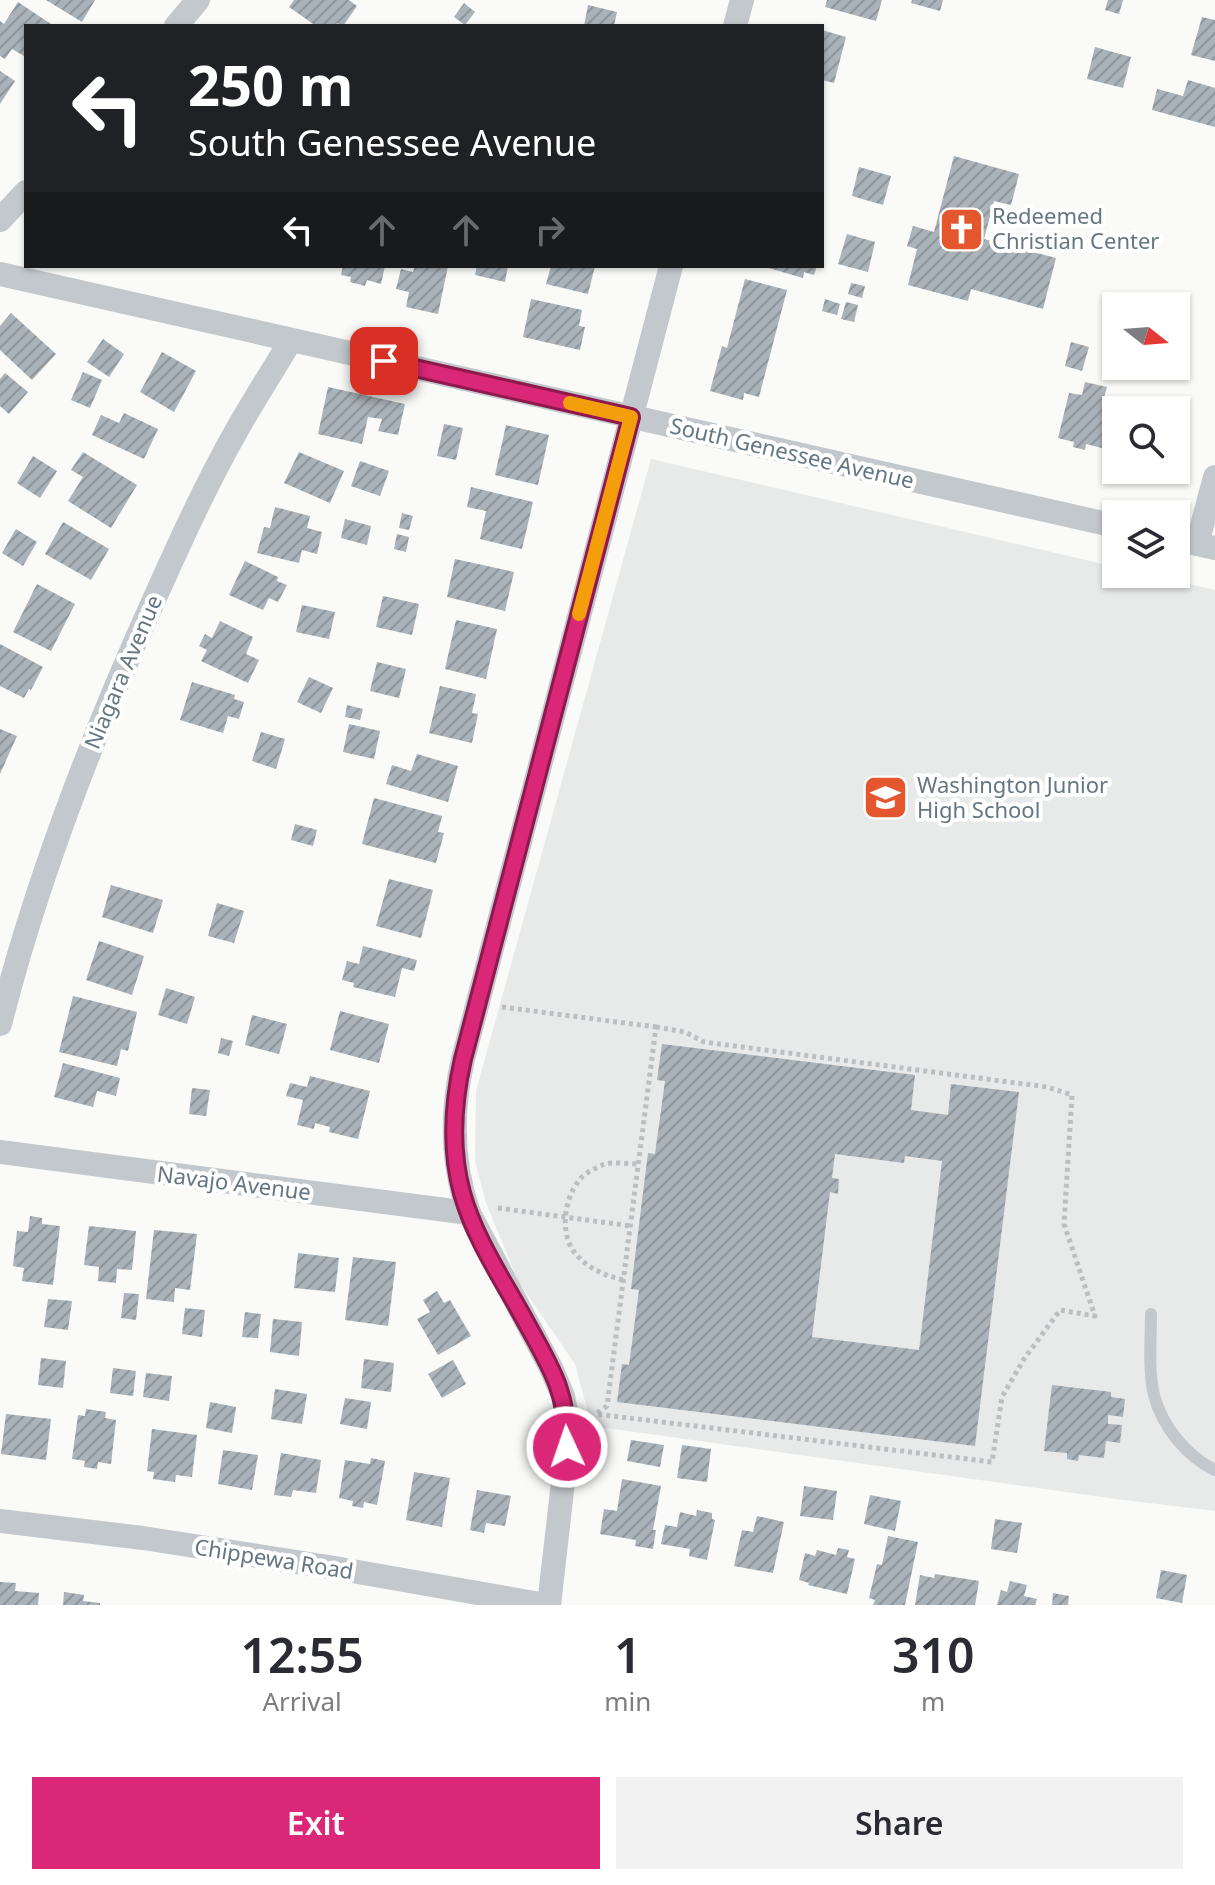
<!DOCTYPE html>
<html lang="en">
<head>
<meta charset="utf-8">
<style>
	:root { --surface:#fff; --page:#f2f2f3; --text:#2b2b33; --muted:#7c7c81; --accent:#db2777 }
	body { margin:0; font-family:"Noto Sans",sans-serif; background:var(--page); color:var(--text); height:100vh; display:flex; flex-direction:column; font-size:30px; white-space:nowrap }
	* { box-sizing:border-box; margin:0 }
	p { font-size:26px; color:var(--muted) }
	.icon { flex:none; width:44px; height:44px; fill:none; stroke:currentColor; stroke-width:2; stroke-linecap:round; stroke-linejoin:round }
	.map { position:relative; height:1605px; overflow:hidden }
	.panel { display:flex; flex-direction:column; background:var(--surface); flex:1 }
	.panel>* { flex:none }
	.banner { position:absolute; left:24px; top:24px; width:800px; height:244px; border-radius:0px; box-shadow:0 2px 6px #0004; background:#202124; color:#fff; overflow:hidden }
	.needle { width:52px; rotate:107deg }
	.buttons { position:absolute; left:1102px; top:292px; display:grid; gap:16px }
	.buttons a { display:grid; place-items:center; width:88px; height:88px; border-radius:0px; background:var(--surface); box-shadow:0 2px 6px #0004; font-size:40px }
	.pin { position:absolute; display:grid; place-items:center; width:68px; height:68px; color:#fff; margin:-34px; border-radius:16px; box-shadow:0 4px 12px #0006 }
	.me { position:absolute; width:88px; margin:-44px; rotate:357deg; stroke-linejoin:round; filter:drop-shadow(0 0 6px #0008) }
	.turn { display:flex; align-items:center; gap:28px; height:168px; padding:0 32px; font-size:36px }
	.turn .icon { width:104px; height:104px; stroke-width:2.5 }
	.turn b { display:block; font-size:56px; line-height:68px }
	.lanes { display:flex; align-items:center; height:76px; padding:0 32px; background:#0003; justify-content:center; gap:40px; direction:ltr }
	.lanes .off { opacity:.35 }
	.eta { display:flex; justify-content:space-evenly; align-items:center; height:136px; text-align:center }
	.eta b { font-size:48px; font-weight:600; line-height:56px }
	.primary-button { display:flex; gap:16px; margin-top:auto; padding:16px 32px }
	.primary-button a { flex:1; height:92px; border-radius:0px; background:var(--accent); color:#fff; font-size:32px; font-weight:600; line-height:92px; text-align:center }
	.primary-button a+a { background:var(--page); color:var(--text) }
	.map>svg:first-child { display:block }
	.built { fill:#e8e9e9 }
	.building { fill:url(#building-hatch); fill-rule:evenodd }
	.lines { fill:none; stroke-linecap:round; stroke-linejoin:round }
	.path { stroke:#bbbfc2; stroke-width:5; stroke-dasharray:4 4; stroke-linecap:butt }
	.service { stroke:#c3c8cc; stroke-width:12 }
	.minor { stroke:#c3c8cc; stroke-width:24 }
	.route-casing { stroke:#8e194d; stroke-width:20 }
	.route { stroke:#db2777; stroke-width:14 }
	.slow { stroke:#f59e0b; stroke-width:14 }
	.labels { text-anchor:middle; stroke-width:8; stroke-linejoin:round; paint-order:stroke }
	.poi-label { font-size:22px; fill:#657683; stroke:#fff; text-anchor:start }
	.street-label { font-size:22px; fill:#657683; stroke:#fff }
</style>
</head>
<body>
<div class="map">
<svg width="1215" height="1605" viewBox="0 0 1215 1605">
	<defs>
		<pattern id="building-hatch" width="6" height="6" patternUnits="userSpaceOnUse" patternTransform="scale(2)"><rect width="6" height="6" fill="#aab3b9"/><path d="M-1 1l2-2M0 6l6-6M5 7l2-2" fill="none" stroke="#8e969c"/></pattern>
	</defs>
	<rect width="100%" height="100%" fill="#fafaf8"/>
	<path class="built" d="M651,459L1116,567V574H1145L1215,590V1511L1116,1499L585,1425L588,1412L575,1364L518,1281L486,1203L475,1161L476,1091Z"/>
	<g class="building">
		<path d="M46,0H95L82,22Z"/>
		<path d="M294,0H349L357,6L343,26L337,23L335,26H316L289,7Z"/>
		<path d="M827,0H882L876,21L825,7Z"/>
		<path d="M912,0H943L940,11L911,3Z"/>
		<path d="M1108,0H1123L1119,14L1105,10Z"/>
		<path d="M18,2L54,26H26V54L24,56L12,49L5,59L0,56V21L4,24Z"/>
		<path d="M464,3L475,12L465,25L454,17Z"/>
		<path d="M588,5L617,12L614,26H584Z"/>
		<path d="M1202,17L1215,20V61L1191,55Z"/>
		<path d="M822,30L846,37L834,83L822,80Z"/>
		<path d="M1095,47L1131,57L1123,88L1087,79Z"/>
		<path d="M0,71L15,81L0,104Z"/>
		<path d="M1188,80L1215,88V127L1152,110L1157,89L1183,96Z"/>
		<path d="M954,156L1019,174L1011,205L994,201L984,239L1056,258L1043,309L971,289L968,301L908,285L917,249L907,246L913,226L934,232Z"/>
		<path d="M859,167L891,176L883,205L852,196Z"/>
		<path d="M847,234L875,242L868,272L838,264Z"/>
		<path d="M343,266H385L381,284L367,280L365,286L350,282L351,277L341,275Z"/>
		<path d="M415,266H448L438,314L406,307L409,292L396,289L401,269L413,272Z"/>
		<path d="M477,266H508L505,282L475,275Z"/>
		<path d="M551,266H595L588,294L546,284Z"/>
		<path d="M762,266H817L814,275L804,272L803,278Z"/>
		<path d="M745,279L787,290L759,397L744,393L743,400L710,391L722,346L727,348Z"/>
		<path d="M851,283L865,286L862,298L848,294Z"/>
		<path d="M531,299L582,310L579,326L585,327L580,350L523,337Z"/>
		<path d="M825,299L840,304L837,315L822,311Z"/>
		<path d="M846,302L858,305L854,322L841,319Z"/>
		<path d="M11,313L56,354L32,380L0,350V326Z"/>
		<path d="M103,339L124,354L109,377L87,362Z"/>
		<path d="M1071,342L1089,347L1082,371L1065,366Z"/>
		<path d="M162,352L196,371L174,412L140,392Z"/>
		<path d="M83,372L102,380L90,408L71,400Z"/>
		<path d="M5,373L28,392L9,414L0,406V379Z"/>
		<path d="M1085,382L1107,387L1103,401L1117,404L1106,449L1086,444L1085,450L1073,447L1074,442L1058,438L1069,393L1082,395Z"/>
		<path d="M328,387L405,404L398,435L378,431L382,419L368,417L362,444L318,434Z"/>
		<path d="M124,413L158,429L144,459L92,435L101,415L119,423Z"/>
		<path d="M444,424L463,428L456,460L437,456Z"/>
		<path d="M506,425L549,435L538,485L495,475Z"/>
		<path d="M83,452L137,485L111,528L68,501L83,477L71,470Z"/>
		<path d="M299,452L344,471L330,503L284,483Z"/>
		<path d="M33,456L57,471L40,498L17,483Z"/>
		<path d="M360,461L389,471L380,496L351,486Z"/>
		<path d="M471,487L533,502L522,549L480,539L486,511L467,507Z"/>
		<path d="M275,507L310,516L307,528L322,532L317,554L302,550L299,563L257,553L264,527L270,528Z"/>
		<path d="M402,513L413,516L409,530L399,528Z"/>
		<path d="M345,519L371,526L367,545L341,538Z"/>
		<path d="M63,522L109,549L91,580L45,554Z"/>
		<path d="M16,529L37,542L23,566L2,553Z"/>
		<path d="M397,534L409,537L406,552L394,549Z"/>
		<path d="M455,559L514,572L505,611L447,597Z"/>
		<path d="M245,561L278,577L277,581L287,585L278,602L269,598L263,610L229,595Z"/>
		<path d="M37,584L75,604L51,651L13,632Z"/>
		<path d="M383,596L419,604L412,635L376,627Z"/>
		<path d="M302,605L335,612L329,639L296,632Z"/>
		<path d="M456,620L497,629L486,679L445,669Z"/>
		<path d="M220,621L253,637L246,654L259,660L248,683L201,661L207,650L199,646L205,634L212,638Z"/>
		<path d="M0,644L43,667L31,690L29,689L24,698L0,686Z"/>
		<path d="M377,662L406,669L399,698L370,691Z"/>
		<path d="M309,677L333,688L321,713L297,702Z"/>
		<path d="M192,682L235,695L234,699L244,702L239,719L228,716L223,733L180,720Z"/>
		<path d="M440,686L476,694L472,713L478,714L472,743L429,733Z"/>
		<path d="M347,705L363,709L360,720L345,717Z"/>
		<path d="M349,724L380,731L374,759L343,752Z"/>
		<path d="M0,729L17,736L0,774Z"/>
		<path d="M261,732L285,739L276,769L252,761Z"/>
		<path d="M417,754L458,766L448,802L386,784L392,765L411,771Z"/>
		<path d="M374,798L442,816L438,832L444,833L436,863L362,844Z"/>
		<path d="M295,824L317,830L313,846L291,840Z"/>
		<path d="M389,879L433,890L421,938L376,926Z"/>
		<path d="M111,885L163,900L153,933L102,917Z"/>
		<path d="M217,903L244,911L234,943L208,936Z"/>
		<path d="M99,941L144,956L132,995L86,980Z"/>
		<path d="M363,946L417,960L414,971L402,968L395,997L353,987L354,983L342,980L347,961L359,964Z"/>
		<path d="M166,988L195,997L187,1024L158,1015Z"/>
		<path d="M73,996L137,1012L128,1051L121,1049L117,1066L59,1052Z"/>
		<path d="M340,1011L389,1024L379,1063L330,1050Z"/>
		<path d="M252,1015L287,1024L279,1054L245,1045Z"/>
		<path d="M221,1038L233,1041L229,1056L218,1053Z"/>
		<path d="M662,1044L915,1075L911,1110L948,1115L951,1084L1019,1092L975,1446L617,1402L622,1364L629,1365L639,1290L631,1289L648,1153L655,1154L665,1081L657,1080ZM835,1154L904,1163L905,1156L942,1161L919,1350L812,1337L830,1192L838,1194L839,1179L832,1178Z"/>
		<path d="M63,1063L120,1078L116,1096L97,1091L93,1107L54,1097Z"/>
		<path d="M310,1076L370,1091L358,1139L329,1132L330,1127L315,1123L314,1129L297,1125L303,1100L286,1096L290,1083L307,1087Z"/>
		<path d="M192,1088L210,1090L206,1116L189,1114Z"/>
		<path d="M30,1216L42,1218V1224L60,1226L53,1285L22,1281L24,1268L13,1266L17,1231L28,1232Z"/>
		<path d="M89,1226L136,1231L132,1270L117,1269L116,1283L98,1281L99,1267L84,1265Z"/>
		<path d="M154,1230L197,1234L190,1290L175,1288L174,1302L146,1299Z"/>
		<path d="M298,1253L339,1258L335,1292L294,1288Z"/>
		<path d="M353,1257L396,1262L388,1326L345,1320Z"/>
		<path d="M437,1291L444,1303L450,1300L471,1336L438,1355L417,1319L430,1312L423,1300Z"/>
		<path d="M124,1293L139,1294L136,1320L121,1318Z"/>
		<path d="M48,1299L72,1301L68,1330L44,1327Z"/>
		<path d="M185,1308L205,1310L202,1337L182,1334Z"/>
		<path d="M245,1312L261,1314L258,1338L242,1337Z"/>
		<path d="M273,1319L302,1322L299,1356L270,1352Z"/>
		<path d="M41,1358L66,1361L63,1388L38,1385Z"/>
		<path d="M364,1359L394,1363L391,1392L361,1388Z"/>
		<path d="M453,1360L466,1384L442,1398L428,1374Z"/>
		<path d="M113,1368L136,1371L133,1396L110,1393Z"/>
		<path d="M146,1373L172,1376L169,1401L143,1397Z"/>
		<path d="M1052,1385L1111,1392V1397L1125,1399L1123,1417L1108,1415V1424L1122,1425L1120,1443L1106,1441L1104,1458L1079,1455L1078,1461L1067,1459V1453L1044,1451Z"/>
		<path d="M275,1389L307,1394L302,1424L271,1419Z"/>
		<path d="M345,1398L371,1402L367,1429L340,1424Z"/>
		<path d="M210,1402L236,1407L232,1433L206,1428Z"/>
		<path d="M86,1409L106,1412L105,1418L116,1420L111,1464L98,1462L97,1469L84,1467L85,1461L72,1459L78,1415L85,1416Z"/>
		<path d="M6,1414L51,1419L46,1460L1,1454Z"/>
		<path d="M152,1429L197,1435L192,1477L176,1475L175,1482L153,1479L154,1472L147,1471Z"/>
		<path d="M631,1440L664,1445L660,1467L627,1461Z"/>
		<path d="M682,1445L711,1449L707,1482L677,1478Z"/>
		<path d="M223,1450L258,1455L252,1490L218,1484Z"/>
		<path d="M281,1453L321,1460L316,1493L293,1490L291,1497L274,1495Z"/>
		<path d="M371,1458L385,1461L377,1505L364,1502L363,1508L352,1506L353,1501L339,1498L345,1460L370,1464Z"/>
		<path d="M414,1472L450,1478L442,1527L406,1520Z"/>
		<path d="M622,1479L661,1486L653,1530H656L653,1549L635,1546L636,1540L600,1534L604,1509L617,1511Z"/>
		<path d="M804,1486L837,1491L833,1520L800,1516Z"/>
		<path d="M477,1490L511,1496L505,1526L486,1523L484,1533L470,1530Z"/>
		<path d="M870,1495L901,1501L895,1531L864,1524Z"/>
		<path d="M697,1510L712,1513V1519L715,1520L707,1560L689,1556L690,1549L661,1544L665,1525L677,1527L680,1512L696,1516Z"/>
		<path d="M757,1516L784,1522L773,1573L734,1566L742,1530L753,1532Z"/>
		<path d="M995,1519L1022,1523L1017,1553L991,1549Z"/>
		<path d="M888,1536L918,1542L905,1605H873L875,1600L869,1598L877,1564L882,1565Z"/>
		<path d="M838,1548L849,1550L847,1557L855,1559L847,1594L808,1585L809,1583L799,1580L805,1553L815,1556L817,1550L836,1555Z"/>
		<path d="M1161,1570L1187,1575L1182,1603L1156,1598Z"/>
		<path d="M935,1574L979,1581L975,1605H915L920,1575L934,1578Z"/>
		<path d="M1010,1581L1027,1585L1024,1596L1037,1599L1035,1605H997L1001,1590L1007,1592Z"/>
		<path d="M0,1582L16,1583L15,1591L39,1593L38,1605H0Z"/>
		<path d="M64,1592L84,1595L83,1601L100,1603V1605H63Z"/>
		<path d="M1053,1593L1069,1596L1068,1605H1052Z"/>
	</g>
	<g class="lines">
		<g class="path">
			<path d="M502,1007L656,1027"/>
			<path d="M656,1027L685,1032L704,1042L1047,1087L1072,1095L1064,1224L1095,1316L1060,1310L1024,1359L1002,1397L992,1462L596,1414L607,1406Z"/>
			<path d="M498,1208L631,1226"/>
			<path d="M623,1280C604,1275 588,1269 575,1253C559,1233 564,1197 581,1178C585,1173 596,1168 602,1165C612,1161 628,1164 639,1164"/>
		</g>
		<path class="service" d="M1151,1314C1151,1340 1148,1369 1154,1395C1162,1426 1186,1456 1215,1470"/>
		<g class="minor">
			<path d="M176,26L198,0"/>
			<path d="M735,26L742,0"/>
			<path d="M0,220L26,192"/>
			<path d="M0,274L1116,526"/>
			<path d="M1176,539L1215,548"/>
			<path d="M1197,544L1215,477"/>
			<path d="M0,1024C37,878 91,739 153,602C179,544 206,484 238,428C255,398 274,369 291,340"/>
			<path d="M0,1152L469,1213"/>
			<path d="M0,1521L143,1538L335,1568L546,1605"/>
			<path d="M549,1605L567,1447L566,1411L563,1396L551,1368L469,1213C451,1162 451,1111 463,1059L671,266"/>
		</g>
	</g>
	<g class="lines">
		<defs>
			<path id="route" d="M384,361L631,417L463,1059C453,1103 450,1149 462,1193C475,1240 505,1283 528,1326C552,1369 568,1395 567,1447"/>
		</defs>
		<use href="#route" class="route-casing"/>
		<use href="#route" class="route"/>
		<path class="slow" d="M570,403L631,417L579,614"/>
	</g>
	<defs>
		<symbol id="church-square" viewBox="-11 -11 22 22"><rect x="-9" y="-9" width="18" height="18" rx="4" fill="#e4572e" stroke="#fff"/><path d="M-1.2-6h2.4v3.5h3.3v2.4h-3.3V6h-2.4V-.1h-3.3v-2.4h3.3Z" fill="#fff"/></symbol>
		<symbol id="school-square" viewBox="-11 -11 22 22"><rect x="-9" y="-9" width="18" height="18" rx="4" fill="#e4572e" stroke="#fff"/><path d="M0-5L7-2L0 1L-7-2ZM-4 1L0 2.5L4 1V4Q0 6-4 4Z" fill="#fff"/></symbol>
	</defs>
	<g fill-rule="evenodd">
		<use href="#church-square" x="936" y="204" width="51" height="51"/>
		<use href="#school-square" x="860" y="772" width="51" height="51"/>
	</g>
	<g class="labels">
		<g class="poi-label">
			<text x="992" y="224">Redeemed<tspan x="992" dy="25">Christian Center</tspan></text>
			<text x="917" y="793">Washington Junior<tspan x="917" dy="25">High School</tspan></text>
		</g>
		<g class="street-label">
			<text transform="translate(792 453) rotate(13)" y="8">South Genessee Avenue</text>
			<text transform="translate(123 672) rotate(-67)" y="8">Niagara Avenue</text>
			<text transform="translate(234 1183) rotate(7)" y="8">Navajo Avenue</text>
			<text transform="translate(274 1559) rotate(9)" y="8">Chippewa Road</text>
		</g>
	</g>
</svg>
<div class="buttons">
<a><svg class="needle" viewBox="-14 -14 28 28"><path d="M0-13l5 13h-10z" fill="#e53935"/><path d="M0 13l5-13h-10z" fill="#7c7c81"/></svg></a>
<a><svg class="icon" aria-label="search" viewBox="0 0 24 24"><circle cx="10" cy="10" r="6"/><path d="M15 15l6 6"/></svg></a>
<a><svg class="icon" aria-label="layers" viewBox="0 0 24 24"><path d="M12 4l9 5-9 5-9-5zM3 14l9 5 9-5"/></svg></a>
</div>
<div class="pin" style="left:384px;top:361px;background:#d93025"><svg class="icon" aria-label="arrive" viewBox="0 0 24 24"><path d="M6 21V4h12l-3 4 3 4H6"/></svg></div>
<svg class="me" style="left:567px;top:1447px" viewBox="-20 -20 40 40"><circle r="17" fill="#db2777" stroke="#fff" stroke-width="3"/><path d="M0-11L8 9 0 5-8 9z" fill="#fff"/></svg>
<div class="banner">
<div class="turn"><svg class="icon" aria-label="left" viewBox="0 0 24 24"><path d="M17 20v-9H6M10 6l-5 5 5 5"/></svg><div><b>250 m</b>South Genessee Avenue</div></div>
<div class="lanes"><svg class="icon" aria-label="left" viewBox="0 0 24 24"><path d="M17 20v-9H6M10 6l-5 5 5 5"/></svg><svg class="icon off" aria-label="ahead" viewBox="0 0 24 24"><path d="M12 20V5M6 11l6-6 6 6"/></svg><svg class="icon off" aria-label="ahead" viewBox="0 0 24 24"><path d="M12 20V5M6 11l6-6 6 6"/></svg><svg class="icon off" aria-label="right" viewBox="0 0 24 24"><path d="M7 20v-9h11M14 6l5 5-5 5"/></svg></div>
</div>
</div>
<section class="panel">
<div class="eta">
<div><b>12:55</b><p>Arrival</p></div>
<div><b>1</b><p>min</p></div>
<div><b>310</b><p>m</p></div>
</div>
<div class="primary-button"><a>Exit</a><a>Share</a></div>
</section>
</body>
</html>
